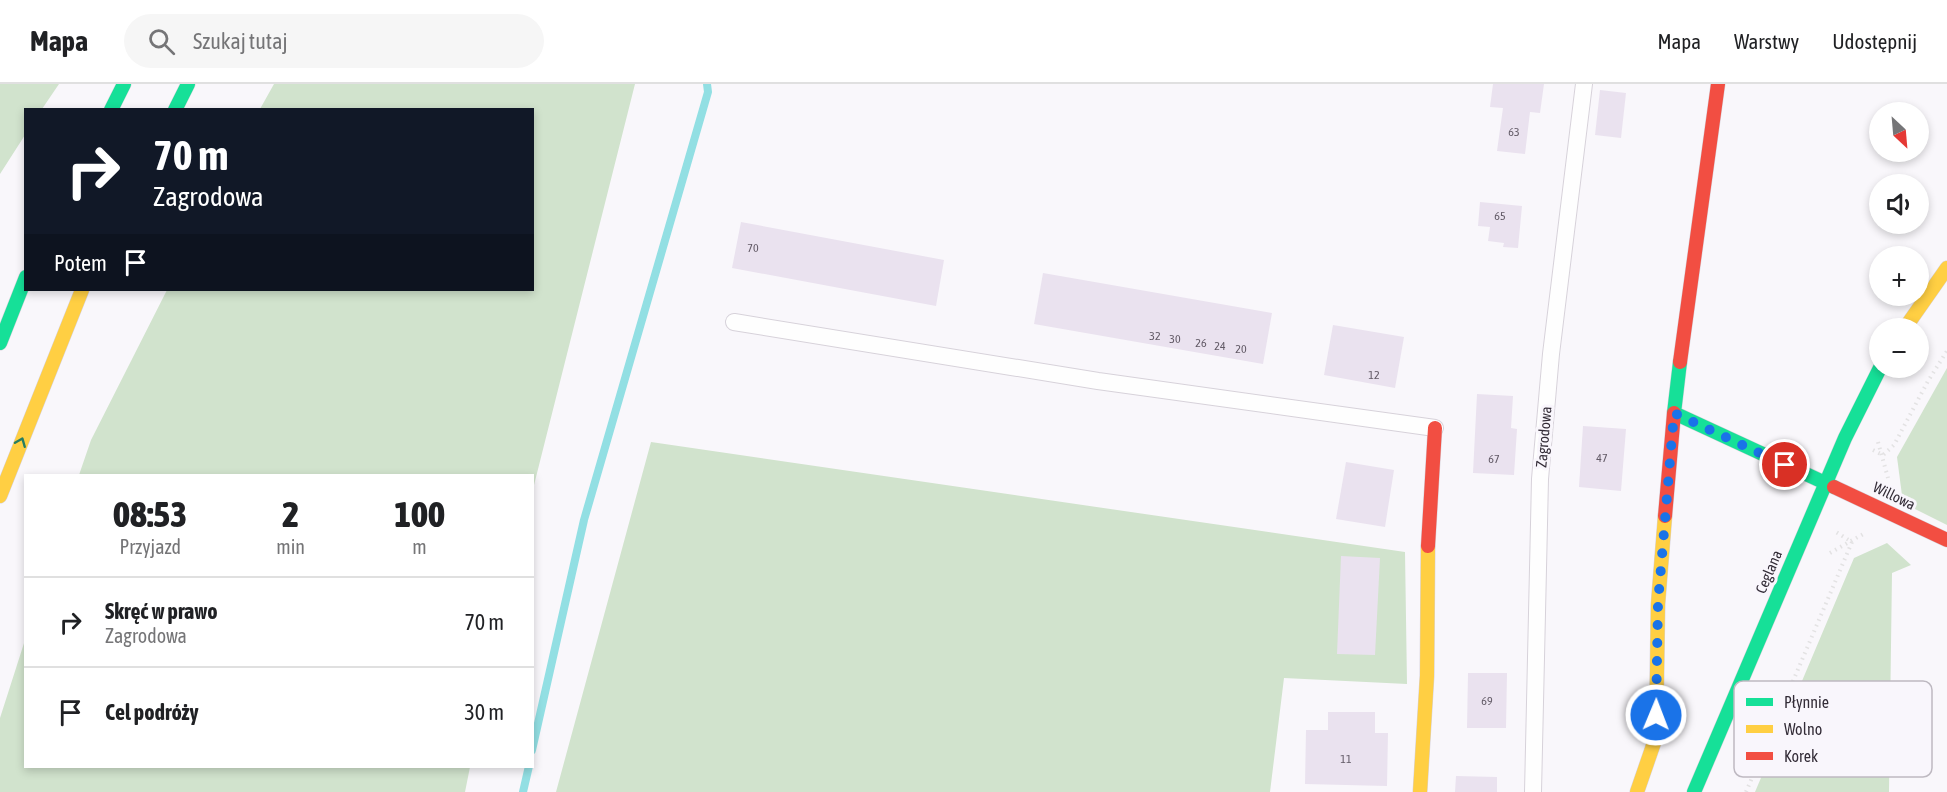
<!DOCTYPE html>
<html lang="pl">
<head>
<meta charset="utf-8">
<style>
	:root { --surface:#fff; --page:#f6f6f6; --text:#202124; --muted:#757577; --line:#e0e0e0 }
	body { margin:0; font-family:"Asap Condensed",sans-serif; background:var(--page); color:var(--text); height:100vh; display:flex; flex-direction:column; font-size:22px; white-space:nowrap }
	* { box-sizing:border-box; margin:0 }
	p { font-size:20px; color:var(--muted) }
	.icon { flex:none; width:33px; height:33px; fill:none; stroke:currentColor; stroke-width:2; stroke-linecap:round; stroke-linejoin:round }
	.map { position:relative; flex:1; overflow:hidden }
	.drawer { position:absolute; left:24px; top:390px; width:510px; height:294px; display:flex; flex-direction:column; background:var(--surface); border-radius:0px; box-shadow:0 3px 9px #0003 }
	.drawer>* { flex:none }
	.hud { position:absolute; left:24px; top:24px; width:510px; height:183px; border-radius:0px; box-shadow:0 3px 9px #0003; background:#111827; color:#fff; overflow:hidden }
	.needle { width:39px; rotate:154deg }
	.controls { position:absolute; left:1869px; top:18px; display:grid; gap:12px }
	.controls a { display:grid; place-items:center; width:60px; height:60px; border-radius:50%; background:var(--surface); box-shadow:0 3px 9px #0003; font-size:30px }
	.pin { position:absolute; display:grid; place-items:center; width:51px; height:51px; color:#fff; margin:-26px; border:3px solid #fff; border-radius:50%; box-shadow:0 2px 6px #0007 }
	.me { position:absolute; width:66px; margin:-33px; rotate:1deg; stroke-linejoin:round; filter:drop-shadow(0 0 4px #0008) }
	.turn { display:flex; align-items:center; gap:21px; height:126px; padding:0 30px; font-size:27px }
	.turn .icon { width:78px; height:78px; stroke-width:2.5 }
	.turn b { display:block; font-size:42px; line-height:51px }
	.then { display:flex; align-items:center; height:57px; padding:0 30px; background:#0003; gap:12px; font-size:22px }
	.eta { display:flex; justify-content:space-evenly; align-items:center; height:102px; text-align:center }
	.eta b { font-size:36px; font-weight:800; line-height:42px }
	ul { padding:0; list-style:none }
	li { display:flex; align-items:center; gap:18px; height:90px; padding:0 30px; border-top:2px solid var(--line) }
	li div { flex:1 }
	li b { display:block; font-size:22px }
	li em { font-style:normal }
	header { display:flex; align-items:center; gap:36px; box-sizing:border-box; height:84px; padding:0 30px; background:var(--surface); border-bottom:2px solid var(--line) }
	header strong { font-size:28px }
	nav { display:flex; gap:33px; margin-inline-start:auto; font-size:21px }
	.search { width:420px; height:54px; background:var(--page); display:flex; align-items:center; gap:15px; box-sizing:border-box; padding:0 21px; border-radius:33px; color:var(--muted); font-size:22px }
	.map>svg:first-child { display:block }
	.green { fill:#d1e3cd }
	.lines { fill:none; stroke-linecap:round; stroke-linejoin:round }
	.stream { stroke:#92dfe3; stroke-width:8 }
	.building { fill:#eae2ef }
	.lane-casing { stroke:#d7d2da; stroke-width:18 }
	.fast-casing { stroke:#d7d2da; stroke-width:15 }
	.slow-casing { stroke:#d7d2da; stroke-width:15 }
	.jam-casing { stroke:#d7d2da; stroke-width:15 }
	.path { stroke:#e3e2e3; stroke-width:4; stroke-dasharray:1.5 4.5; stroke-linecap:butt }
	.lane { stroke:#fefefe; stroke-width:16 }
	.fast { stroke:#16e098; stroke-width:14 }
	.slow { stroke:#ffcf43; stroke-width:14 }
	.jam { stroke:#f24e42; stroke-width:14 }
	.oneway { stroke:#267d63 }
	.route { stroke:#1a73e8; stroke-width:10; stroke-dasharray:0 18 }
	.labels { text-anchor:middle; stroke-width:6; stroke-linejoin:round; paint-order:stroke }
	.number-label { font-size:12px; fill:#625a66 }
	.street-label { font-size:15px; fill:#332c37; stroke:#f9f6fc }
	.key { fill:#f9f6fc; stroke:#beb9c1; stroke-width:1.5 }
	.key-label { font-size:16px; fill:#332c37 }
</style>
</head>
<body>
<header>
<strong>Mapa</strong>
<div class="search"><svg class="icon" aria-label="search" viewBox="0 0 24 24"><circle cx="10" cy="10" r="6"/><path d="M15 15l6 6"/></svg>Szukaj tutaj</div>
<nav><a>Mapa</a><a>Warstwy</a><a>Udostępnij</a></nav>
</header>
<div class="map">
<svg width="1947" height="708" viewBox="0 0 1947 708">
	<rect width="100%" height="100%" fill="#f9f7fb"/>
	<g class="green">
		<path d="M0,0H59L42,25L26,26L25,51L0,90Z"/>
		<path d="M274,0H635L533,405L532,392L79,391L91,356L167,206H532V26L260,25Z"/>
		<path d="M1947,284V441L1903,419L1897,373Z"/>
		<path d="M651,358L1405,468L1407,600L1284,594L1270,708H556Z"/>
		<path d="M1887,459L1911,481L1892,489L1889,708H1755L1854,474Z"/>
		<path d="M25,556L26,682L470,683L465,708H0V634Z"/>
	</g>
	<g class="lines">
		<g class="stream">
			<path d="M532,666L584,436L708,8L707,0"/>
			<path d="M523,708L529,682"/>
		</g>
	</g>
	<g class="building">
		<path d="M1493,0H1544L1540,29L1530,28L1525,70L1497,67L1503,24L1490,23Z"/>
		<path d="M1600,6L1626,9L1621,54L1595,51Z"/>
		<path d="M1480,118L1522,122L1518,164L1503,163L1504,159L1488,157L1490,143L1478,142Z"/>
		<path d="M741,138L944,176L936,222L732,184Z"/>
		<path d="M1043,189L1272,229L1263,280L1034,240Z"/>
		<path d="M1333,241L1404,253L1395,304L1324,291Z"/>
		<path d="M1477,310L1513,312L1511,344L1517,345L1514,391L1473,389Z"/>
		<path d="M1583,342L1626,345L1621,407L1579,403Z"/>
		<path d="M1346,378L1394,386L1385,443L1336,435Z"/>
		<path d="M1341,472L1380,474L1375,571L1337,570Z"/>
		<path d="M1468,589H1507L1506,644H1467Z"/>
		<path d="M1328,628H1375V649H1388L1387,702L1305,700L1306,646H1328Z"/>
		<path d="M1456,692L1497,693V708H1455Z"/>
	</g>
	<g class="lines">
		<defs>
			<g id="lane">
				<path d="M734,238L1098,297L1435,344"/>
				<path d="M1533,708L1540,395L1551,270L1584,0"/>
			</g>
			<g id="fast">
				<path d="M111,26L124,0"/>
				<path d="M175,26L188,0"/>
				<path d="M0,259L26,193"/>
				<path d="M1680,278L1674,329L1834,403"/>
				<path d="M1694,708L1845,354L1880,284"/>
			</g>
			<g id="slow">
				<path d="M1905,244L1947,184"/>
				<path d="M0,412L82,206"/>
				<path d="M1420,708L1427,592L1428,462"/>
				<path d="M1637,708L1656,653L1658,520L1665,432"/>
			</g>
			<g id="jam">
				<path d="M1680,278L1718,0"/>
				<path d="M1834,403L1947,456"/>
				<path d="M1665,432L1674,329"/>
				<path d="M1428,462L1435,344"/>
			</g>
		</defs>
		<use href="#lane" class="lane-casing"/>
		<use href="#fast" class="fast-casing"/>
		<use href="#slow" class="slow-casing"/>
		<use href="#jam" class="jam-casing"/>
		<g class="path">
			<path d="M1878,358L1888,394"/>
			<path d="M1873,366L1883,371L1894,361L1928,297L1947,267"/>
			<path d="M1830,469L1865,449"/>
			<path d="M1746,708L1852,458L1836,448"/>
		</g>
		<use href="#lane" class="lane"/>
		<use href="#fast" class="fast"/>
		<use href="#slow" class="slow"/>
		<use href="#jam" class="jam"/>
	</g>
	<defs><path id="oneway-chevron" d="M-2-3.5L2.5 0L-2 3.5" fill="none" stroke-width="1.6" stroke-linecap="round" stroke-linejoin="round" transform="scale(1.5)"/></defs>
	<use class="oneway" href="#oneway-chevron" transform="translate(21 358) rotate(-68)"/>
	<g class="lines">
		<path class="route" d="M1656,631L1658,519L1674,329L1785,381"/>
	</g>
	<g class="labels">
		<g class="number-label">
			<text x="1514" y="52">63</text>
			<text x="1500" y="136">65</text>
			<text x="753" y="168">70</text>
			<text x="1155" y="256">32</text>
			<text x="1175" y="259">30</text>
			<text x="1201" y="263">26</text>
			<text x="1220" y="266">24</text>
			<text x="1241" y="269">20</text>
			<text x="1374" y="295">12</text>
			<text x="1602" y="378">47</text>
			<text x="1494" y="379">67</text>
			<text x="1487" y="621">69</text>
			<text x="1346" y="679">11</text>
		</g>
		<g class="street-label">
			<text transform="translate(1544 353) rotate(-85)" y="5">Zagrodowa</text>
			<text transform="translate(1894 412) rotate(26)" y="5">Willowa</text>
			<text transform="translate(1769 488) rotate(-67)" y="5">Ceglana</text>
		</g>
	</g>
	<rect x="1734" y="597" width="198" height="96" rx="9" class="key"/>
	<rect x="1746" y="614" width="27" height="8" fill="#16e098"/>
	<rect x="1746" y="641" width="27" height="8" fill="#ffcf43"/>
	<rect x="1746" y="668" width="27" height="8" fill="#f24e42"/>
	<g class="key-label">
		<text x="1784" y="624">Płynnie</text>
		<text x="1784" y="651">Wolno</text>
		<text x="1784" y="678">Korek</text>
	</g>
</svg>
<div class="controls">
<a><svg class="needle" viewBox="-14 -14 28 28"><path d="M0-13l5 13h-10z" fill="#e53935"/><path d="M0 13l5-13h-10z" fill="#757577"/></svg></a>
<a><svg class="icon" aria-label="sound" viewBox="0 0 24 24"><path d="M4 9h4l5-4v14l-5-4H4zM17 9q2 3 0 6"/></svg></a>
<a>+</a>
<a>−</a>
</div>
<div class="pin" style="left:1785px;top:381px;background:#d93025"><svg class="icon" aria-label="arrive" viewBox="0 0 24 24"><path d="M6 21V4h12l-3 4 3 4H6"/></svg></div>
<svg class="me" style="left:1656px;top:631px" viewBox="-20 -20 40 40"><circle r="17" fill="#1a73e8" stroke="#fff" stroke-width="3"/><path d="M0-11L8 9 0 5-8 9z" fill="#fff"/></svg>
<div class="hud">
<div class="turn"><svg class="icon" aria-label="right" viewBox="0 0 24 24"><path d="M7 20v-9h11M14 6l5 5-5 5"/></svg><div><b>70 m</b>Zagrodowa</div></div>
<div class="then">Potem<svg class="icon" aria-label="arrive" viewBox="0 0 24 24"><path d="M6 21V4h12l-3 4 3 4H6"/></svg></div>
</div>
<section class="drawer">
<div class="eta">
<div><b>08:53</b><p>Przyjazd</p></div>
<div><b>2</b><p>min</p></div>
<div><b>100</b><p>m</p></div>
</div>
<ul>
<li><svg class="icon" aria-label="right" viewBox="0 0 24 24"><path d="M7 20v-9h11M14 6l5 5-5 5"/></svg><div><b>Skręć w prawo</b><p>Zagrodowa</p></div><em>70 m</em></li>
<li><svg class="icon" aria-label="arrive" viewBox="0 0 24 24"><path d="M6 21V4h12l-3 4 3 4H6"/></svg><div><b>Cel podróży</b></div><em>30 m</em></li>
</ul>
</section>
</div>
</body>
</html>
